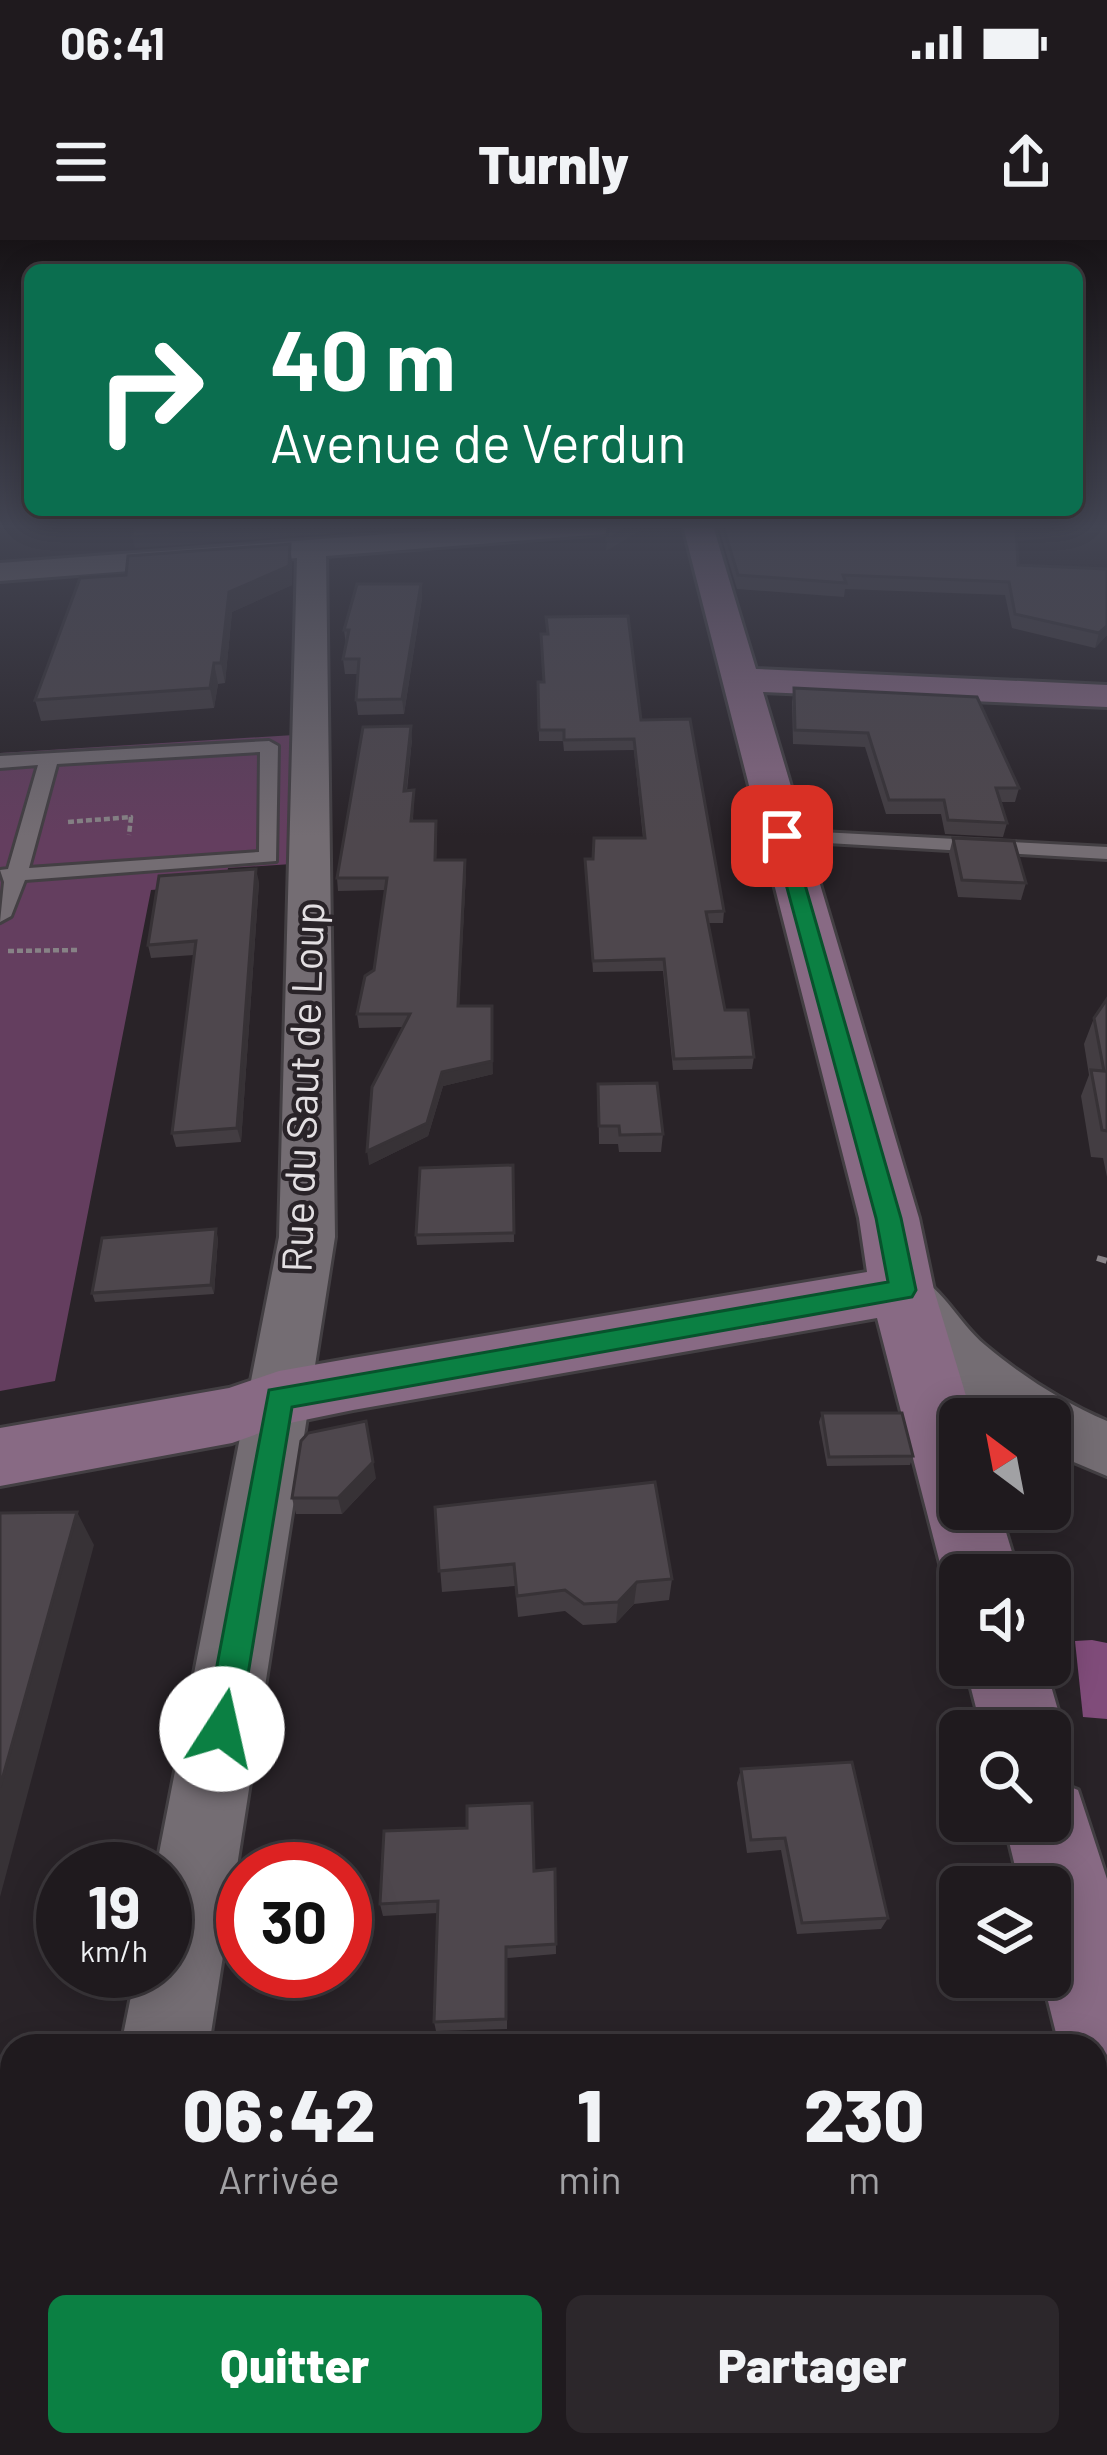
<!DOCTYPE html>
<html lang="fr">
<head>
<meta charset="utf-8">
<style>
	:root { --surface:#1f1a1e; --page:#2c272b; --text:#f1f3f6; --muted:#a1a1a4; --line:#3c383c; --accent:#0b8043 }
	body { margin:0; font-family:Barlow,sans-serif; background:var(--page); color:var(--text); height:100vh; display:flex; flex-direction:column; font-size:45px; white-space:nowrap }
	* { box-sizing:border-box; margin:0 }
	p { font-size:39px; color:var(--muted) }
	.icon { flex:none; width:66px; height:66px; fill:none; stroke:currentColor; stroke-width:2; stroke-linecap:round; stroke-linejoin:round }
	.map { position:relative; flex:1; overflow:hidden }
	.panel { position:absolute; left:0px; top:1794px; width:1107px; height:423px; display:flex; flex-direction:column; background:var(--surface); border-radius:36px 36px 0 0; box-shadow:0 6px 30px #0003,0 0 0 3px var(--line) }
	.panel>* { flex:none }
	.banner { position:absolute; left:24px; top:24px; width:1059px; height:252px; border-radius:18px; box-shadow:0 6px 30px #0003,0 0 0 3px var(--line); background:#0b6e4f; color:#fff; overflow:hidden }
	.needle { width:78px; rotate:328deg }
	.controls { position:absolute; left:939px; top:1158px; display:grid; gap:24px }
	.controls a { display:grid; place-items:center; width:132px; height:132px; border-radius:18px; background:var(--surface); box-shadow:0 6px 30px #0003,0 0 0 3px var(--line); font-size:60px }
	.speed { position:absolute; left:36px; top:1602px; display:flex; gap:24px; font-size:60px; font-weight:700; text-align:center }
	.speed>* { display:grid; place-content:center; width:156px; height:156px; border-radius:50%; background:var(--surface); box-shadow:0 6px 30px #0003,0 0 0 3px var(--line); line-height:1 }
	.speed small { font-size:30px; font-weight:400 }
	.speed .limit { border:18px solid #d22; background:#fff; color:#111 }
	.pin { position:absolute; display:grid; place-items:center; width:102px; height:102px; color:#fff; margin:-51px; border-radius:24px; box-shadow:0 6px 18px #0006 }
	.me { position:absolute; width:132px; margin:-66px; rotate:10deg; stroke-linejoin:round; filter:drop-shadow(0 0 9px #0008) }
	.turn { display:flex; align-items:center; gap:42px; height:252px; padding:0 48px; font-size:54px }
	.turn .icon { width:156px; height:156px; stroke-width:2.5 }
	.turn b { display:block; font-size:84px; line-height:102px }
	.eta { display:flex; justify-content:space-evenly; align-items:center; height:204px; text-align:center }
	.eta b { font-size:72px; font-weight:800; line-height:84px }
	.primary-button { display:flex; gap:24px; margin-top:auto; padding:24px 48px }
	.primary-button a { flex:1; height:138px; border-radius:18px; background:var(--accent); color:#fff; font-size:48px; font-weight:800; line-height:138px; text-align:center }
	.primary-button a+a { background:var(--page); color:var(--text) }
	.status { display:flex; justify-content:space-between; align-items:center; height:84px; padding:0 60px; background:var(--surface); direction:ltr }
	.status svg { height:33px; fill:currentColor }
	header { display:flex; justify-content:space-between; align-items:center; height:156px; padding:0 48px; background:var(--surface); font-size:54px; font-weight:800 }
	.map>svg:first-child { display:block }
	.green { fill:#643e5f }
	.water { fill:#804c7a }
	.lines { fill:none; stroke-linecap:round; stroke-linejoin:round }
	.lane-casing { stroke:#433f43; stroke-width:6 }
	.street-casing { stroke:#433f43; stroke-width:6 }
	.secondary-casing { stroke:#433f43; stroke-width:6 }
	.path-far1 { stroke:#878286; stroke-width:4.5; stroke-dasharray:6 3; stroke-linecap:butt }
	.path { stroke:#878286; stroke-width:6; stroke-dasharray:10 6; stroke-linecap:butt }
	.lane { fill:#746d73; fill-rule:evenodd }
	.street { fill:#746d73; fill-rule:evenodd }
	.secondary { fill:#886a84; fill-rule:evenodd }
	.wall { fill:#433d42 }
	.shaded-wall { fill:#373236 }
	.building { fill:#4e474d; stroke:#373236; stroke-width:3 }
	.route { fill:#0b8043; stroke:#07532c; stroke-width:3 }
	.labels { text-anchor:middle; stroke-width:9; stroke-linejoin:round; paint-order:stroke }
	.street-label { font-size:42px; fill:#e3dfe2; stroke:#292328 }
</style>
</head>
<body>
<div class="status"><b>06:41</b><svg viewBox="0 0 49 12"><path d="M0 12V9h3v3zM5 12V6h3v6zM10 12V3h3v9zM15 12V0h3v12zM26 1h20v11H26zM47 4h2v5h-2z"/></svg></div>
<header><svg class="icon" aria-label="menu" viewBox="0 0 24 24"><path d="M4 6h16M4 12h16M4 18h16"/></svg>Turnly<svg class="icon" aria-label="share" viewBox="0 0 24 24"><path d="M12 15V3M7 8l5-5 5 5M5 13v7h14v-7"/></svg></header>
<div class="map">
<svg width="1107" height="2215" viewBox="0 0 1107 2215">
	<rect width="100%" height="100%" fill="#292328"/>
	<path class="green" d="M294,495L292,624L228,628L226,644L151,650L55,1141L0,1151V513Z"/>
	<path class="water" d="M1092,1400L1107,1403V1479L1083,1477L1075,1401Z"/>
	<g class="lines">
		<defs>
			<g id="lane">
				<path d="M269,501L278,506L276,621L25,640L11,676L0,682L4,642L0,630L8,629L38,525L0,528V516ZM260,512L259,612L29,628L57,524Z"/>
				<path d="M782,590L1107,607V619L775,600V592Z"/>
			</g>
			<g id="street">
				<path d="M497,286H618L604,294L326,316L335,997L209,1806H121L136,1731H165V1629H156L279,997L297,318L0,341V323Z"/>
				<path d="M902,1029C940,1040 956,1081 985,1105C1023,1137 1063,1162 1107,1181V1236L1050,1212V1179H995L940,1137L873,1050L882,1035Z"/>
				<path d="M40,2205H144L143,2215H39Z"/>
			</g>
			<g id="secondary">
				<path d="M683,286H713L756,429L1107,445V467L763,452L919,978L934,1050L973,1179H960V1269H999L1019,1335H960V1361L954,1359L943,1335L877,1078L353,1170L285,1184L232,1203L0,1246V1188L229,1148L279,1131L353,1118L867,1032L859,978Z"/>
				<path d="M965,1425H1045L1064,1491L1052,1519L1050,1491H982Z"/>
				<path d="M1050,1539L1078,1550L1107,1639V1853L1095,1848V1806L1059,1805L1042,1737H1050V1647H1020L1004,1581H1050Z"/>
			</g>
		</defs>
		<use href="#lane" class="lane-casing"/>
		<use href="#street" class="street-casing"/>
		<use href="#secondary" class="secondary-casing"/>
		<g class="path-far1">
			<path d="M68,582L131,577L129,595"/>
			<path d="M8,711L79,710"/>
		</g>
		<path class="path" d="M1097,1018L1107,1021"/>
		<use href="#lane" class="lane"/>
		<use href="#street" class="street"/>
		<use href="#secondary" class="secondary"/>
	</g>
	<g class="wall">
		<path d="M718,286H1107L1017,301L1018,325L1107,395L1095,408L1012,388L1005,355L845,349L844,357L737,349Z"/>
		<path d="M292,323V345L232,372L225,443L218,444L214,468L41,481L35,460L126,335Z"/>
		<path d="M421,344L422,358L404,474L358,475L356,460L358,434H345L343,419L346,405L344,390Z"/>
		<path d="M538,442L641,480L724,671L723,683H709L725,770L754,817L752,829L673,830L663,731L593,732L585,619H593L643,598L634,510L564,511L563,501H539Z"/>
		<path d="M794,448L1019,548L1015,562H1001L1007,583L1003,597L945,594L941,574H886L865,507L793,504L792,462Z"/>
		<path d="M412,499L407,551L414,550L413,581L437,594L436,620L466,633L459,766L493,834L443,846L428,896L369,925L403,787L359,788L357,774L374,730L385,650L338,651L337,638Z"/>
		<path d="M953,598L1026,643L1021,660L958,657L949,614Z"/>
		<path d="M259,642L241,902L176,907L172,893L194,715L151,718L148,705Z"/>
		<path d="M1107,759V937L1103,918L1091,917L1081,856L1089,835L1084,804L1094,778Z"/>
		<path d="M598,844L663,894L661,912H619L618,904H599Z"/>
		<path d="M513,925L514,1002L417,1005L416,995Z"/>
		<path d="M218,998L214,1054L95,1062L92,1053Z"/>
		<path d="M822,1173L913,1216L910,1225L827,1226L819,1182Z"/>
		<path d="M376,1238L342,1274H296L292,1258Z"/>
		<path d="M435,1267L672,1339L669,1360L634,1364L616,1383L583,1385L565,1371L518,1377L515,1346L442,1352Z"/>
		<path d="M741,1529L888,1678L881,1689L797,1694L781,1610L747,1613L737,1543Z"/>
		<path d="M555,1629L556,1714L507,1718V1789L436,1791L434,1782L438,1673L383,1676L380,1664L534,1631Z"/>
	</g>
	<g class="shaded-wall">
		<path d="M289,286H404L396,289L135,308L132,297Z"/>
		<path d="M630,286H648L606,311L607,300Z"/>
		<path d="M1041,286H1107V291L1013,302L1016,288Z"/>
		<path d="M290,304L292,323V345L232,372L225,443L221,423L229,352Z"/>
		<path d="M421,344L422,358L404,474L402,459Z"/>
		<path d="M1107,386V395L1095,408L1099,393Z"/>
		<path d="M214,423L218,444L214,468L210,448Z"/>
		<path d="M411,486L412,499L405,563L404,551Z"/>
		<path d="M465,620L466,633L458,779V766Z"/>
		<path d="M256,629L259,642L241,902L237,888Z"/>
		<path d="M492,766L493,834L443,846L428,896L369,925L367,911L442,832Z"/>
		<path d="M216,989L218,998L214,1054L211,1045Z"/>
		<path d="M366,1181L376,1238L342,1274L338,1258Z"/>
		<path d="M77,1272L94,1305L0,1657V1547Z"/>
		<path d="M637,1342L634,1364L616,1383L618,1362Z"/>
	</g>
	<g class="building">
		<path d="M133,286H289L132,297Z"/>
		<path d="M608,286H630L607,300Z"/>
		<path d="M723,286H1041L1016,288L1018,325L1107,329V386L1099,393L1015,374L1009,342L843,335L846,343L738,335Z"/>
		<path d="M290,304L289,326L229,352L221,423H214L210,448L35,460L80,338L126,335L128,316Z"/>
		<path d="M357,344H421L402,459L356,460L359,419H343L349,390H344Z"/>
		<path d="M628,376L641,480L690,479L724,671L706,672L725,770H748L754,817L674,819L664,719L593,721L585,619H593L594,598H645L634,499L564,500V490H539L538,442H544L541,394H548L546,377Z"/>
		<path d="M794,448L977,457L1019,548H996L1007,583L948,580L944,560H889L868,493L795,490Z"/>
		<path d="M411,486L404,551L414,550L411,581H436L435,620H465L458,766H492V821L442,832L427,883L367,911L372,847L410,774H357L365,736L374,730L387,638H337L363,487Z"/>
		<path d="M953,598L1014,601L1026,643L962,640Z"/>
		<path d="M256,629L237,888L172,893L196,701L148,705L159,636Z"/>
		<path d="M1107,759V891L1102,890L1091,830L1104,831L1094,778Z"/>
		<path d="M657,843L663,894L620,895L619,886H599L598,844Z"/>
		<path d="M513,925L514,993L416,995L420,928Z"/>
		<path d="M216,989L211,1045L92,1053L102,998Z"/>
		<path d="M822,1173H902L913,1216L829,1217Z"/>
		<path d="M968,1176L1025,1179H968Z"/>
		<path d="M366,1181L373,1222L338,1258H292L301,1201L308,1193Z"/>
		<path d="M1050,1182L1055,1217H1050Z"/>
		<path d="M655,1242L672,1339L637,1342L618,1362L584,1364L565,1350L517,1356L514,1324L439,1331L435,1267Z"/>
		<path d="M77,1272L0,1547V1273Z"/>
		<path d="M852,1522L888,1678L802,1683L785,1598L751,1600L741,1529Z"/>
		<path d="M532,1563L534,1631L555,1629L556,1704L506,1707V1779L434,1782L438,1661L380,1664L384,1591L467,1588V1566Z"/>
	</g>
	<linearGradient id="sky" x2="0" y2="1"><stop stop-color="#171316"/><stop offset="0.48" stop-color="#434553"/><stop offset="1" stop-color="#434553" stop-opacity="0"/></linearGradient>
	<rect width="1107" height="596" fill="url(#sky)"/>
	<path class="route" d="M782,590L791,596L901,978L916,1050L912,1057L292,1167L239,1489L234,1500L222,1505L210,1500L205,1489L269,1150L888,1042L876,978L773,596Z"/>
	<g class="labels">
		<g class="street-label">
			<text transform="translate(303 847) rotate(-88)" y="15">Rue du Saut de Loup</text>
		</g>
	</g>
</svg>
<div class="controls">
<a><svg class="needle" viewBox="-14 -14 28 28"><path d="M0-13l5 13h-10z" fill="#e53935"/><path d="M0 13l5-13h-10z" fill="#a1a1a4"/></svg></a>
<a><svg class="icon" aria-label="sound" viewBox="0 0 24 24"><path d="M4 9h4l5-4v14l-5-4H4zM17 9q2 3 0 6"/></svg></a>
<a><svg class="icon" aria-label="search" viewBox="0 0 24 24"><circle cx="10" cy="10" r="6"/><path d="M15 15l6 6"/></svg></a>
<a><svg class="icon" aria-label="layers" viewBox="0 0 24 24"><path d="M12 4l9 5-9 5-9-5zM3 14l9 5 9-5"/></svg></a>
</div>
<div class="speed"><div>19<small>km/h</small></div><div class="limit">30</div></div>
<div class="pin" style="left:782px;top:596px;background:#d93025"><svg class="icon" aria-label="arrive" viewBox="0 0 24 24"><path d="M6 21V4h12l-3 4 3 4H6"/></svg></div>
<svg class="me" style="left:222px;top:1489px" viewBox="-20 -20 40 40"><circle r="19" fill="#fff"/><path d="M0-13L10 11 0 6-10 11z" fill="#0b8043"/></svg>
<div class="banner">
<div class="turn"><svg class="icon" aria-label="right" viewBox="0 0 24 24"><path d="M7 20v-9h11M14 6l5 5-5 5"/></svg><div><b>40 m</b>Avenue de Verdun</div></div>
</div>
<section class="panel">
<div class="eta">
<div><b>06:42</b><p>Arrivée</p></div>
<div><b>1</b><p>min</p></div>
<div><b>230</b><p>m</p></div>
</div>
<div class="primary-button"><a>Quitter</a><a>Partager</a></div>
</section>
</div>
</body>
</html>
